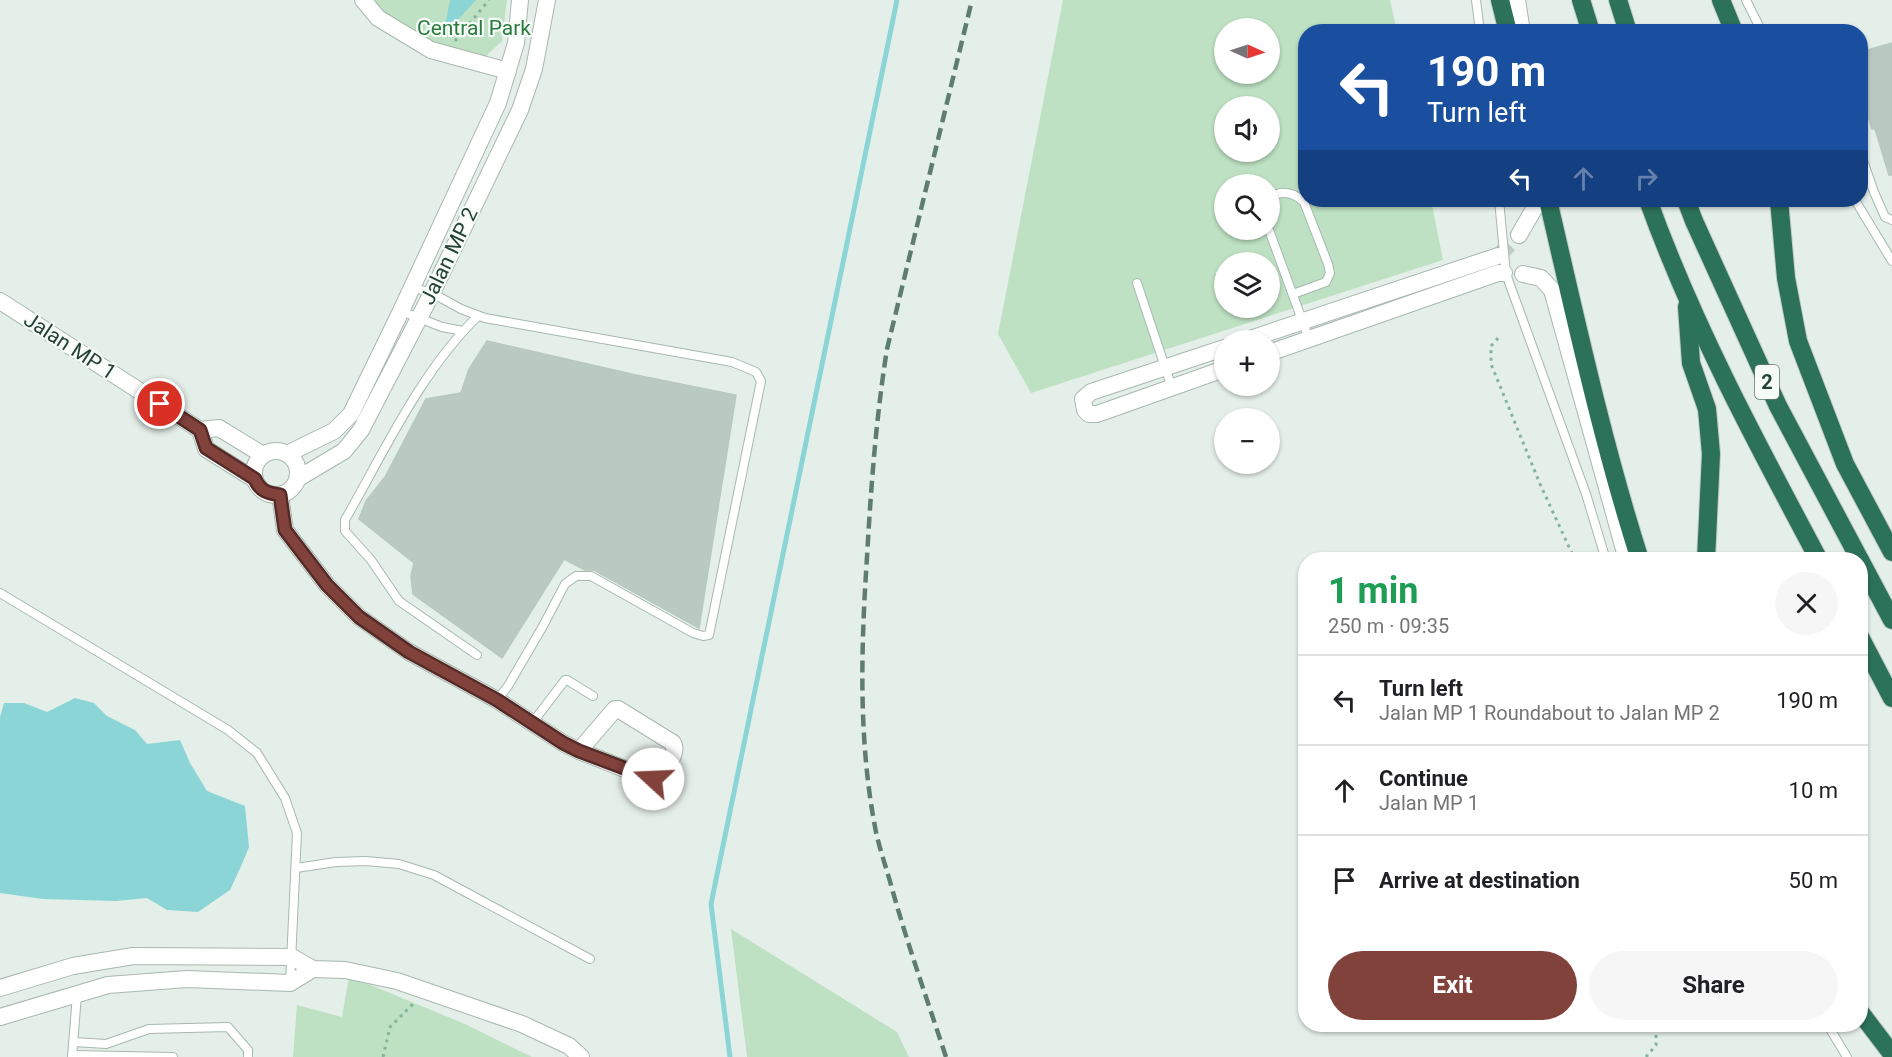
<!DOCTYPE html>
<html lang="en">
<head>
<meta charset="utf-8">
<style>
	:root { --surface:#fff; --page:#f6f6f6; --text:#202124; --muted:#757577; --line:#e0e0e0; --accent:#82423c }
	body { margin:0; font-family:Roboto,sans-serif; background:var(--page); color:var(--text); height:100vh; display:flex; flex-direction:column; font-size:22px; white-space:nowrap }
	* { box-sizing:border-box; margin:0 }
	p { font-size:20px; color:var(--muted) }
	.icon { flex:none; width:33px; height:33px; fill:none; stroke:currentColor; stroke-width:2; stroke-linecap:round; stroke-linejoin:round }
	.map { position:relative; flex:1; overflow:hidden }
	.drawer { position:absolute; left:1298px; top:552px; width:570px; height:480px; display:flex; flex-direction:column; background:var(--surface); border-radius:24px; box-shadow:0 2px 4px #0004 }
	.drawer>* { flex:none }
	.top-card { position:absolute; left:1298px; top:24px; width:570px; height:183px; border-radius:24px; box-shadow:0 2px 4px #0004; background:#1a4fa0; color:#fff; overflow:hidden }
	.needle { width:39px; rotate:93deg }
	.controls { position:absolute; left:1214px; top:18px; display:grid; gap:12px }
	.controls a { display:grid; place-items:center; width:66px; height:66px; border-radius:50%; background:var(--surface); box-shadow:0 2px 4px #0004; font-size:30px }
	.pin { position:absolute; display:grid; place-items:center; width:51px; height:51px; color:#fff; margin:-26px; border:3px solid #fff; border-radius:50%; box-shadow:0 2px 6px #0007 }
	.me { position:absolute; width:66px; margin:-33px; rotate:290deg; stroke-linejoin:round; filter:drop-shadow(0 0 4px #0008) }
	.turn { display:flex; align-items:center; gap:21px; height:126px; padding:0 30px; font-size:27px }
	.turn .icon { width:78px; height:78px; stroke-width:2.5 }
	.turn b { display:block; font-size:42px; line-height:51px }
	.lanes { display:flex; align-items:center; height:57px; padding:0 30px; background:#0003; justify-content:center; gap:30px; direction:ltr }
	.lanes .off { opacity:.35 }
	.round { display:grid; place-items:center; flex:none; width:63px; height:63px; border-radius:32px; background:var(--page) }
	.head { display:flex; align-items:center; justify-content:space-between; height:102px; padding:0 30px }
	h1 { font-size:36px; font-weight:700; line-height:45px; color:#1e9e55 }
	.action { display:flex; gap:12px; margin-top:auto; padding:12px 30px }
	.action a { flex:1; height:69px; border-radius:36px; background:var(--accent); color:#fff; font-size:24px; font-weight:700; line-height:69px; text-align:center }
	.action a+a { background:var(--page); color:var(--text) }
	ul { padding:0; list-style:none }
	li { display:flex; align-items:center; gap:18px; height:90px; padding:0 30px; border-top:2px solid var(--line) }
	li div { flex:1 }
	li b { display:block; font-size:22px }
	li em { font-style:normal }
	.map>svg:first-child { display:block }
	.green { fill:#bde1c2; fill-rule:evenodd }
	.water { fill:#8bd5d6 }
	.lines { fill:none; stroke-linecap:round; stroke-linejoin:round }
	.stream { stroke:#8bd5d6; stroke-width:5 }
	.building { fill:#bacac2; stroke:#b7c9bf; stroke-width:1.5 }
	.street-tunnel { stroke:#beccc5; stroke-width:16; stroke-dasharray:16 8; stroke-linecap:butt }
	.lane-casing { stroke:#a7b8af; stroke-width:10 }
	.street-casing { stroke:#a7b8af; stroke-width:18 }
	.highway-casing { stroke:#c1cac6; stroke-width:20 }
	.path { stroke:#84b49e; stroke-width:3; stroke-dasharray:3 4.5; stroke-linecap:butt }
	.lane { stroke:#fff; stroke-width:8 }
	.street { stroke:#fff; stroke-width:16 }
	.highway { stroke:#2c7159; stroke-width:18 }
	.rail { stroke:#5e7d70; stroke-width:4.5; stroke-dasharray:12 6; stroke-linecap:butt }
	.route-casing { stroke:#542b27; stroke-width:15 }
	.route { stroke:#82423c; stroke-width:10 }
	.labels { text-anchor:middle; stroke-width:4.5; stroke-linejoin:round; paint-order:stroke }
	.shield { fill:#f6fbf8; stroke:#627a70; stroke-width:1.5 }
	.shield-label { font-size:20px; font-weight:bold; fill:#234235 }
	.park-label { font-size:21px; fill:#2a7c3e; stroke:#f6fbf8 }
	.street-label { font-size:21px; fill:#234235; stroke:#f6fbf8 }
</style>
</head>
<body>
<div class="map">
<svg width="1892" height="1057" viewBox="0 0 1892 1057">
	<rect width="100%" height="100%" fill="#e5efe9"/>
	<g class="green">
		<path d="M370,0H507L502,41L484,58C444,46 395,37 370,0Z"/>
		<path d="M1063,0H1390L1397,31L1305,32V200H1431L1443,260L1031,393L998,334ZM1224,28H1269V74H1224ZM1224,106H1269V152H1224ZM1224,184H1269V230H1224ZM1224,262H1269V308H1224Z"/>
		<path d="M731,929L897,1032L909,1057H747Z"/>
		<path d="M349,976L465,1024L532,1057H293L297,1005L342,1017Z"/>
	</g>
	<g class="water">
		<path d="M450,0H476L443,36Z"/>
		<path d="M75,698L94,703L107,716L135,730L147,744L180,740L190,763L207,791L245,806L249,847L242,864L230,890L198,912L167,910L147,898L116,901L43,899L0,893V717L4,703H24L47,712Z"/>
	</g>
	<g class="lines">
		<path class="stream" d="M730,1057L711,904L897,0"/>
	</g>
	<g class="building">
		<path d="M1892,43V175H1889L1875,129H1872L1860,89V52Z"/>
		<path d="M487,341L636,375L736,395L699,628L594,570H585L564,559L502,658L413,594L411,576L414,563L359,519L366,501L385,477L426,399L461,393L469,369Z"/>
	</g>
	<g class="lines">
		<path class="street-tunnel" d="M1498,256L1519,235"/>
		<defs>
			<g id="lane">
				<path d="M1476,0L1480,32"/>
				<path d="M1746,0L1762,32"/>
				<path d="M1860,152L1874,192L1885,217L1892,220"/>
				<path d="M1269,198C1281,190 1293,192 1304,202L1328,264L1330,273L1326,282L1293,294"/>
				<path d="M1499,200L1506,274L1586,494L1606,560"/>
				<path d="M1855,200L1892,261"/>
				<path d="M1269,230L1309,339"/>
				<path d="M1137,283L1172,388"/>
				<path d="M411,287L432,293L461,309L485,318L732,362L756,372L761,381L709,635L703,636L693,633L591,576H576L565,584L543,626L508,686L497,700"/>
				<path d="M401,311L442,327L463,331"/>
				<path d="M0,593L228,730L257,753L285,798L297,833L290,983"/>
				<path d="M477,655L399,601L371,560L345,531V520C384,452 421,371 478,316"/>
				<path d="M533,722L565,680H567L593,696"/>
				<path d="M296,868L336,862L366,861L399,864L434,875L590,959"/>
				<path d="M1827,1024L1847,1057"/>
				<path d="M74,1042L106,1044L149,1029L228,1027L248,1050V1057"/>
				<path d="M72,1055L173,1057"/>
				<path d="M72,1057L77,995"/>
			</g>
			<g id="street">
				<path d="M363,0L378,18L431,50L508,71"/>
				<path d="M1517,0L1522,32"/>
				<path d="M1519,235L1534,209L1536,200"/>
				<path d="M1523,274L1541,278L1552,290L1627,560"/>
				<path d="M0,301L200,430L206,449L254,479"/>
				<path d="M1247,340L1498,256"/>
				<path d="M1224,348L1091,392L1083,399L1085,410L1089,414H1097L1224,369"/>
				<path d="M1269,353L1498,273H1504"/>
				<path d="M200,430L219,428L263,455"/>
				<circle cx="276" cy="473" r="22"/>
				<path d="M287,454L334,431L351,414L401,311L498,103L516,43L520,0"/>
				<path d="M297,479L344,451L361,430L432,293L520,110L534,69L547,0"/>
				<path d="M280,495L285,530L327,585L359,617L409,652L497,700L563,743L579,751L648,778L653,779L659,778C665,768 679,754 673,743L618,709H615L579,751"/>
				<path d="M0,988L73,966L133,956L292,957L313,969L345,970L397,981L522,1024L569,1046L581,1057"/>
				<path d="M0,1017L108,985L187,979L290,983L313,969"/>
			</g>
			<g id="highway">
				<path d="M1500,0L1508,32"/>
				<path d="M1581,0L1591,32"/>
				<path d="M1618,0L1628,32"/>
				<path d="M1721,0L1734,32"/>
				<path d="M1548,200C1576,320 1602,441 1640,560"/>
				<path d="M1648,200C1693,325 1756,442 1819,560"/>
				<path d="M1686,200L1694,221L1778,406L1860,560"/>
				<path d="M1779,200L1786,278L1798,341L1845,464L1892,552"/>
				<path d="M1687,307L1691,363L1707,409L1711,454L1706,560"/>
				<path d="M1860,560L1892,620"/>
				<path d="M1860,637L1892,698"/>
				<path d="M1860,1012L1892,1054"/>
			</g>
		</defs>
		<use href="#lane" class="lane-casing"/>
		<use href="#street" class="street-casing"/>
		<use href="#highway" class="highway-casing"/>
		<g class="path">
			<path d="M455,41L489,0"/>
			<path d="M1498,338L1491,346V364L1540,484L1575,560"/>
			<path d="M383,1057L390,1027L414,1003"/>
			<path d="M1646,1057L1656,1045V1024"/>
		</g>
		<use href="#lane" class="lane"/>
		<use href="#street" class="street"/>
		<use href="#highway" class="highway"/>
		<path class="rail" d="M946,1057C927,999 907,943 891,885C886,867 880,850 876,832C858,742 861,648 867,557C871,487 876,418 887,349L972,0"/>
	</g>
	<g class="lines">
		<defs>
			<path id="route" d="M160,404L200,430L206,448L255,479C260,491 267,493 280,495L285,530L327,585L359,617L409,652L497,700L563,743L579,751L653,779"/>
		</defs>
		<use href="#route" class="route-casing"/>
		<use href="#route" class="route"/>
	</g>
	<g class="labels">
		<rect class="shield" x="1755" y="365" width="24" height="34" rx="4.5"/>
		<g class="shield-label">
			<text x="1767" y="389">2</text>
		</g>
		<g class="park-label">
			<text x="474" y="35">Central Park</text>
		</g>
		<g class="street-label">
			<text transform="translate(449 256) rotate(-64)" y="7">Jalan MP 2</text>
			<text transform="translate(70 346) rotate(33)" y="7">Jalan MP 1</text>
		</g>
	</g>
</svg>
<div class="controls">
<a><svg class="needle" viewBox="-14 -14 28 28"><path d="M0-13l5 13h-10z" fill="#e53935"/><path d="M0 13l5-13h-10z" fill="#757577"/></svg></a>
<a><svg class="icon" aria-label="sound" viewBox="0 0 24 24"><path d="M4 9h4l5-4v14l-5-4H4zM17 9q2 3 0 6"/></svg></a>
<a><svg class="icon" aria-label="search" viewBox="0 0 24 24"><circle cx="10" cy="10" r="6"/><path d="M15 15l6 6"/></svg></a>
<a><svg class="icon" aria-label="layers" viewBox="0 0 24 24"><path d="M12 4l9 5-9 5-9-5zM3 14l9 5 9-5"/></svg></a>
<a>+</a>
<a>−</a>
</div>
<div class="pin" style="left:160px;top:404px;background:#d93025"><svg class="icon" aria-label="arrive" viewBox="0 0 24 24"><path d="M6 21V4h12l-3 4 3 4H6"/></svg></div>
<svg class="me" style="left:653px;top:779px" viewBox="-20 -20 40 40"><circle r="19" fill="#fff"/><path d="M0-13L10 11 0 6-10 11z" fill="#82423c"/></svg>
<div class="top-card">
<div class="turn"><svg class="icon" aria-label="left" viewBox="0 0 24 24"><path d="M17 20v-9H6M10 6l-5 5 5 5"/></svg><div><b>190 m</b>Turn left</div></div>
<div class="lanes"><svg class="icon" aria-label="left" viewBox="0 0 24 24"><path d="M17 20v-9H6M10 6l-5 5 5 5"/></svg><svg class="icon off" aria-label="ahead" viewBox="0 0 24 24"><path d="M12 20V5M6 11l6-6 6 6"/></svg><svg class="icon off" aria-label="right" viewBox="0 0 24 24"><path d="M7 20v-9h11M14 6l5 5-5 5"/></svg></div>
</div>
<section class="drawer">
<div class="head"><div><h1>1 min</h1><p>250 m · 09:35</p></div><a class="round"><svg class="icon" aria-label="close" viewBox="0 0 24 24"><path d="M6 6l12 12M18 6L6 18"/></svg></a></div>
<ul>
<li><svg class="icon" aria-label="left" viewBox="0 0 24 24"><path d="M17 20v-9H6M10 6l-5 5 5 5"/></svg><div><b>Turn left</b><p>Jalan MP 1 Roundabout to Jalan MP 2</p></div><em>190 m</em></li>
<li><svg class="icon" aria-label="ahead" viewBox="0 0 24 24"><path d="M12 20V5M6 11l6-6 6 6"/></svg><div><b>Continue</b><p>Jalan MP 1</p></div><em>10 m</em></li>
<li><svg class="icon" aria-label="arrive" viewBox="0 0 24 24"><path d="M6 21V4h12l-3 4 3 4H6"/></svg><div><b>Arrive at destination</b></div><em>50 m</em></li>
</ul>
<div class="action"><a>Exit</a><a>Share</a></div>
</section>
</div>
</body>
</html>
